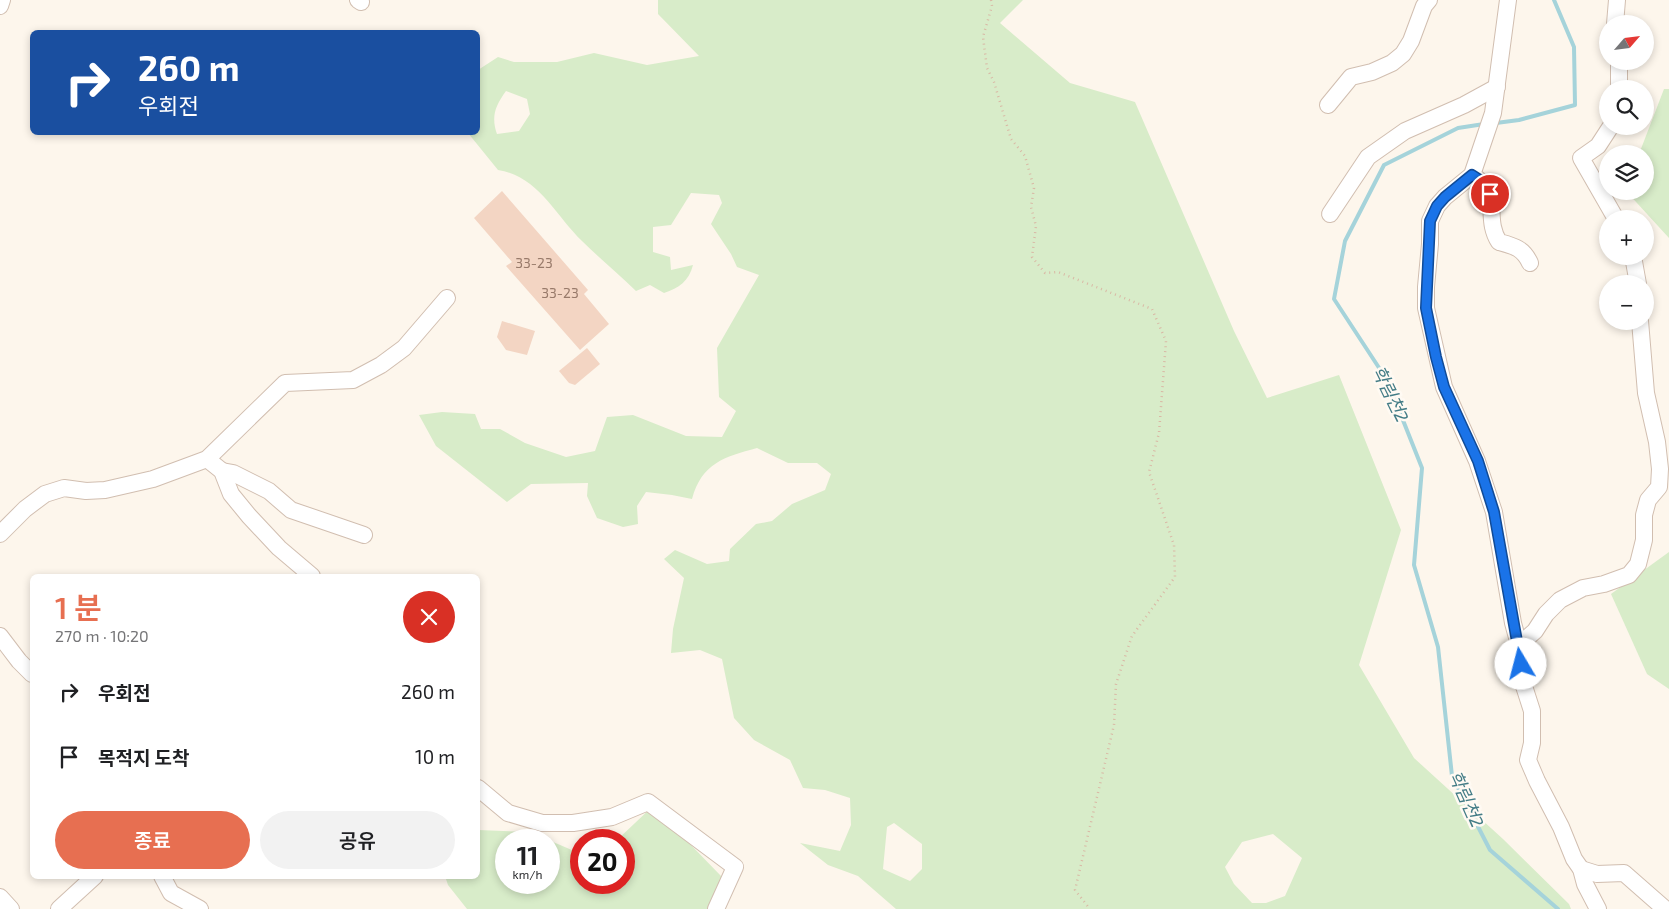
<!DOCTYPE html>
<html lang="ko">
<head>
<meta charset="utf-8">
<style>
	:root { --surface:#fff; --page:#f2f2f2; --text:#202124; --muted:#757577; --accent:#e76f51 }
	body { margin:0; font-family:"Exo 2","Noto Sans KR",sans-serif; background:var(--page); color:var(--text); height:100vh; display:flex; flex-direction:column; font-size:19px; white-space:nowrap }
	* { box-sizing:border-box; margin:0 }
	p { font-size:16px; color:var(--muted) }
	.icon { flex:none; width:28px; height:28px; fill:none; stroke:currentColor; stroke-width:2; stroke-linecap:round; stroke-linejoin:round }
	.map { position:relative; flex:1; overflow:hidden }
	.drawer { position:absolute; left:30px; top:574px; width:450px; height:305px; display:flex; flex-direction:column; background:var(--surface); border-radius:8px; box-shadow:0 2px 8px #0003 }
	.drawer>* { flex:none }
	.hud { position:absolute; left:30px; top:30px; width:450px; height:105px; border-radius:8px; box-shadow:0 2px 8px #0003; background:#1a4fa0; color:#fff; overflow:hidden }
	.needle { width:32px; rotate:62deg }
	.fabs { position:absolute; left:1599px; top:15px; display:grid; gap:10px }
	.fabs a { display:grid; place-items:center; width:55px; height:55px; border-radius:50%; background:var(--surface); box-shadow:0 2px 8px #0003; font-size:25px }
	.speed { position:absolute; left:495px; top:829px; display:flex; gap:10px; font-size:25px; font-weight:700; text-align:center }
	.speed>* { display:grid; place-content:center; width:65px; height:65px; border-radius:50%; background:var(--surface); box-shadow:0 2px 8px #0003; line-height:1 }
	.speed small { font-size:12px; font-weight:400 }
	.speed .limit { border:8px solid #d22; background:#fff; color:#111 }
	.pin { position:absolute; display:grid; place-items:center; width:42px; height:42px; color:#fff; margin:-21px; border:2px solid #fff; border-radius:50%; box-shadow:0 1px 5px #0007 }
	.me { position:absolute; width:55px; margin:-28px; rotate:352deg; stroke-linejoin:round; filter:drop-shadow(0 0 4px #0008) }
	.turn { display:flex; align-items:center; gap:18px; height:105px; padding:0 25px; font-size:22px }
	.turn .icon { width:65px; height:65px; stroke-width:2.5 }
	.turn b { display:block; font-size:35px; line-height:42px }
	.round { display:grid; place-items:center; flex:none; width:52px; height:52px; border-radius:26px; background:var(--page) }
	.summary { display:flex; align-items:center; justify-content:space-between; height:85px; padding:0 25px }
	h1 { font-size:30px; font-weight:600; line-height:38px; color:var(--accent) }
	.action { display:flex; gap:10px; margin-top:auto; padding:10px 25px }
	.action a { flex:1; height:58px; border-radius:30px; background:var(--accent); color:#fff; font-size:20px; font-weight:600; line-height:58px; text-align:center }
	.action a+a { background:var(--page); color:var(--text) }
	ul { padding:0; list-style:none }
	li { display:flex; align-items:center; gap:15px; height:65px; padding:0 25px }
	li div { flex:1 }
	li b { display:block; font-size:19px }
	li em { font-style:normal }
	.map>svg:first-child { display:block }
	.green { fill:#d8ecc9; fill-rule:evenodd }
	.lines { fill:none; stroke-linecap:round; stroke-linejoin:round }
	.stream { stroke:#a5d3da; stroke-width:4 }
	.building { fill:#f3d5c3 }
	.minor-casing { stroke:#d1beb0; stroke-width:18 }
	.path { stroke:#d9b8a5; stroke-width:2.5; stroke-dasharray:1 4; stroke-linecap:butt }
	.minor { stroke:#fff; stroke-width:16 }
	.route-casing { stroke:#114b97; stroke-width:12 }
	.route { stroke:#1a73e8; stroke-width:9 }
	.labels { text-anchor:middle; stroke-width:5; stroke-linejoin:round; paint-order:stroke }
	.number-label { font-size:14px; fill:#987a6a }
	.water-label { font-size:18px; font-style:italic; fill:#437c86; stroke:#fffaf3 }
</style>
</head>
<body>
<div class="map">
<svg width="1669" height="909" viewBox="0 0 1669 909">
	<rect width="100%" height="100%" fill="#fdf6ec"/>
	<g class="green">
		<path d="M658,0H1023L1000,23L1070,83L1135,102L1234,331L1267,398L1339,375L1401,530L1359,665L1414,758L1503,839L1569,904L1571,909H896L858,876L828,865L800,843L840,851L851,825L850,798L825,790L803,788L790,760L754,740L734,718L722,659L700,650L671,653L673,629L684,578L664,559L675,550L707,564L729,561L730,549L756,524L772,521L792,504L825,490L831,474L817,463H788L757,448C724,457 702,463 692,499L672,495L646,492L637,506L638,524L623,527L597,518L587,496L588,483L531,484L507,502L436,446L419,415L442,412L475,414L481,429H500L525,443L566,457L595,451L607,417L633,415L686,436L722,437L736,411L719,397L717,348L759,275L737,267L731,254L711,224L722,203L719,195L691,193L671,225L653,227V252L670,257L671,270L693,265C689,281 679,288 664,293L650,285L636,291C619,274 599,258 582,241C555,215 538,176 498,170L468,133L478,132V70L498,57L514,62H557L594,53L647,65L699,56L658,14ZM506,91L527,99L530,114L519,131L497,134C491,117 495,106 506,91ZM894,823L922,844V869L910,881L883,869L887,827ZM1273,834L1302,858L1285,896L1266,903H1252L1234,884L1225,867L1242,842Z"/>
		<path d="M1664,89H1669V238L1626,191H1645V154H1639Z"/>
		<path d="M1669,552V689L1647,674L1611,594Z"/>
		<path d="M653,806L721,876L722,890L710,909H467L448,885L445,876H478V830L530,832L581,854V882H624V840H617ZM506,840H549V882H506Z"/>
	</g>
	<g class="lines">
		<g class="stream">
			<path d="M1496,123L1519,120L1575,105L1574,47L1554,0"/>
			<path d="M1484,124L1458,128L1384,165L1345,241L1334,299L1387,380L1422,468L1414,565L1438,647L1452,776L1490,850L1558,909"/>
		</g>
	</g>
	<g class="building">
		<path d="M502,191L588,290L584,294L609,324L580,350L506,266L512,262L474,218Z"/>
		<path d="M502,321L535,331L527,355L506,350L497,337Z"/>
		<path d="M587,348L600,364L575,385L569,383L559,371Z"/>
	</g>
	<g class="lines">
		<defs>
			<g id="minor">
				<path d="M358,0L361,2"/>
				<path d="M1508,0L1493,113L1472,175L1445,197L1437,206L1430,221V244L1426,287V308L1444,387L1477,461L1494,512L1513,623L1519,645L1523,683L1532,711V743L1528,760L1537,781L1561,827L1574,859L1581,869L1585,884L1598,909"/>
				<path d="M0,6L2,0"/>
				<path d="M1615,24L1617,0"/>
				<path d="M1619,61V89"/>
				<path d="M1328,105L1351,77L1372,72L1392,63L1403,54L1411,41L1424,6L1429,0"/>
				<path d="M1611,126L1598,146L1581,158L1616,219"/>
				<path d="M1472,175C1503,194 1483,217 1499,242C1514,246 1523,248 1530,263"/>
				<path d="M1330,214L1368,157L1405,131L1464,105L1497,87"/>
				<path d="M1633,256L1638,284"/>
				<path d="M207,459L222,471L231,494L249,516L279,548L312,576"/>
				<path d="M222,471L233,473L269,491L291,510L364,535"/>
				<path d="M0,534L25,509L45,494L64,488L86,491L105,490L153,479L207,459L285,383L353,380L381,365L404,348L447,298"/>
				<path d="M0,636L19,661L32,674"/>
				<path d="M1519,645L1535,631L1546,614L1560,600L1583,588L1604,584L1629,575L1638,564L1644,540V515L1648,500L1659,487L1660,469L1657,442L1646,393L1640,321"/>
				<path d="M478,788L508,813L542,823H573L612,817L648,802L735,867L716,909"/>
				<path d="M1581,869L1597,874L1624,873L1665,909"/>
				<path d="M162,876L171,893L200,909"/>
				<path d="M0,897L11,909"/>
				<path d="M59,909L95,876"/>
			</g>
		</defs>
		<use href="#minor" class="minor-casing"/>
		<path class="path" d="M991,0L992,6L983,37L987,68L994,82L1011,139L1025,156L1034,188L1031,207L1036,226L1032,257L1045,273L1058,272L1152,309L1166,341L1159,433L1149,472L1174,545L1175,577L1132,636L1116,684L1114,725L1075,890L1090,909"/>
		<use href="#minor" class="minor"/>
	</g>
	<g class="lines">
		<defs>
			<path id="route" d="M1490,194L1483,182L1472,175L1445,197L1437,206L1430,221L1426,308L1436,357L1444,387L1478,461L1494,512L1521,664"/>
		</defs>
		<use href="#route" class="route-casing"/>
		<use href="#route" class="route"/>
	</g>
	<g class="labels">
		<g class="number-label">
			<text x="534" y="268">33-23</text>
			<text x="560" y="298">33-23</text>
		</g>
		<g class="water-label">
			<text transform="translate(1390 394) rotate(64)" y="6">학림천2</text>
			<text transform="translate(1466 799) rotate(66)" y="6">학림천2</text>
		</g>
	</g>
</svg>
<div class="fabs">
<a><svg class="needle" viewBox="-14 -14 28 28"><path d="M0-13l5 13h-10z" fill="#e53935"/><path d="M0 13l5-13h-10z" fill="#757577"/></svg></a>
<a><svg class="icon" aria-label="search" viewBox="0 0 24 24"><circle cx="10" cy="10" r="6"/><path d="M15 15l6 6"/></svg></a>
<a><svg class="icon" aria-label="layers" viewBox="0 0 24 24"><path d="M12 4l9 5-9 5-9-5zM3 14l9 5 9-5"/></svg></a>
<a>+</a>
<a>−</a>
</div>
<div class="speed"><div>11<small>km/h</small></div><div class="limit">20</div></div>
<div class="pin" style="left:1490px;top:194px;background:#d93025"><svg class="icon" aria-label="arrive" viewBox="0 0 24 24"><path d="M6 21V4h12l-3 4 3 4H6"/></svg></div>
<svg class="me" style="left:1521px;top:664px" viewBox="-20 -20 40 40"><circle r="19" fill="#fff"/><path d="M0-13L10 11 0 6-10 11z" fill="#1a73e8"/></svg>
<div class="hud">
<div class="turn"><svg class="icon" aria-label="right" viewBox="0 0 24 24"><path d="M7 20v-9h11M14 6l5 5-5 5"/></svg><div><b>260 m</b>우회전</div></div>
</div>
<section class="drawer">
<div class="summary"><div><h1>1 분</h1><p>270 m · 10:20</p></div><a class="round" style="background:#d93025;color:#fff"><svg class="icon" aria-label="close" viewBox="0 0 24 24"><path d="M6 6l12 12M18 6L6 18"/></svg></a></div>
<ul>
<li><svg class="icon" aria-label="right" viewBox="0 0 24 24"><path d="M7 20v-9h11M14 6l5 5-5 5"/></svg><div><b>우회전</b></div><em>260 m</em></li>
<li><svg class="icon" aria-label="arrive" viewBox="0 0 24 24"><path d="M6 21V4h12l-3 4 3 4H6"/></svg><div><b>목적지 도착</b></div><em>10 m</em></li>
</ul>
<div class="action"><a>종료</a><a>공유</a></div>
</section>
</div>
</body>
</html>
